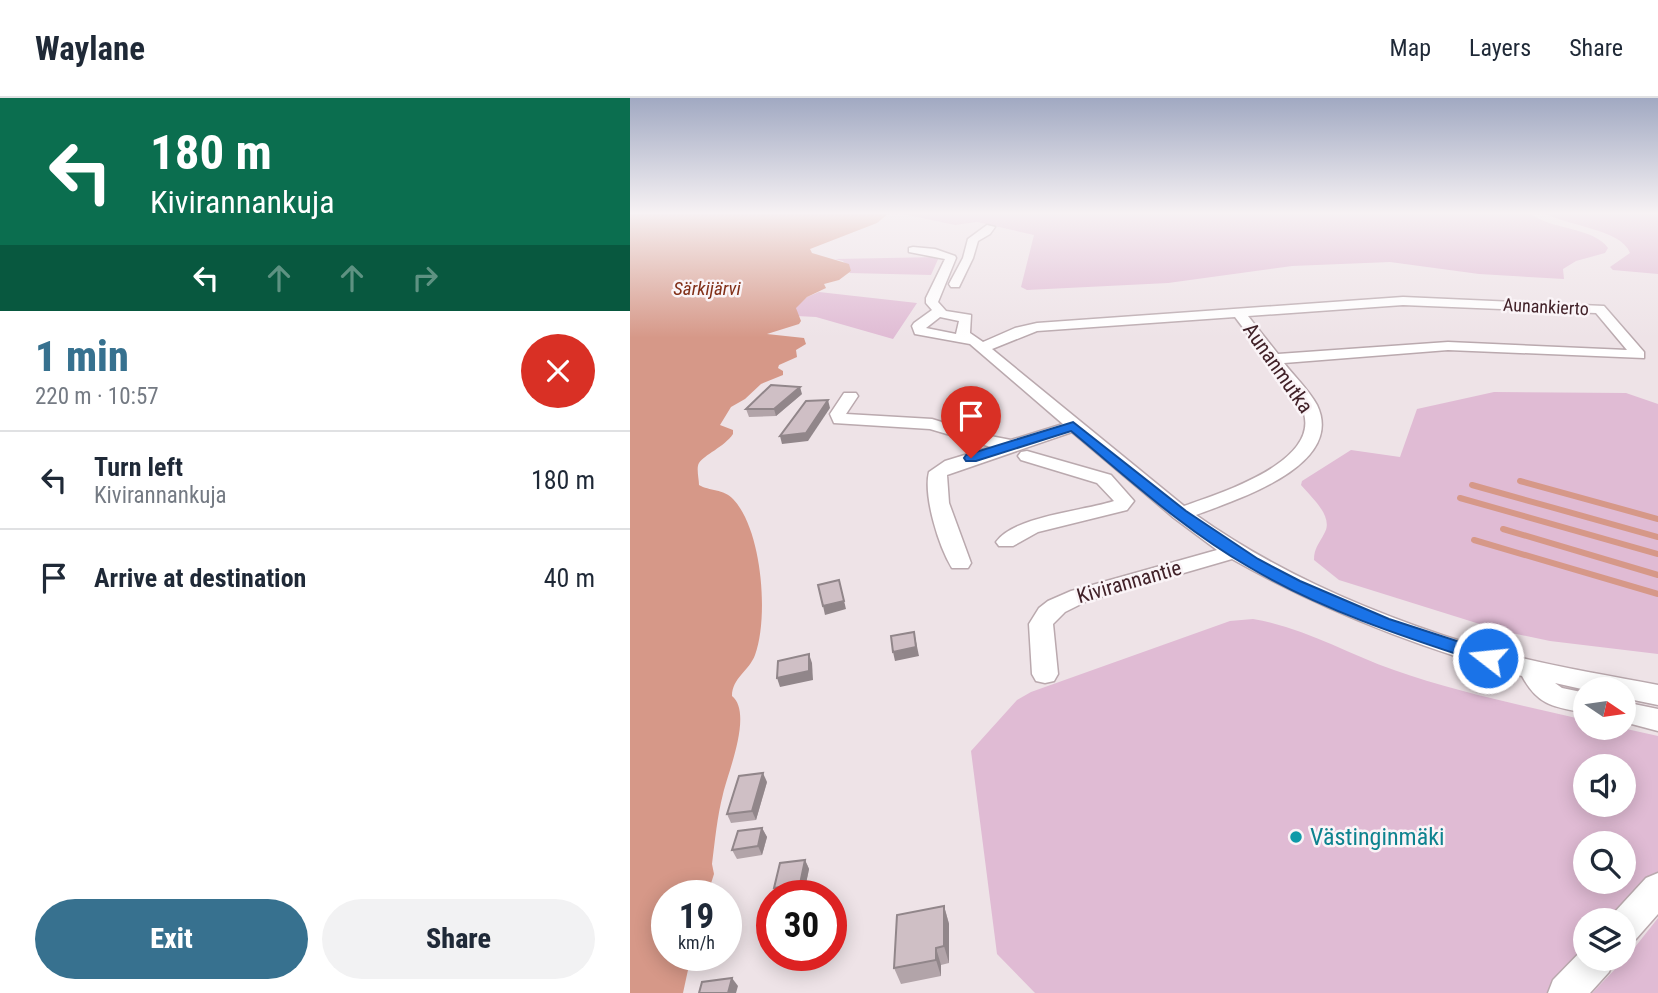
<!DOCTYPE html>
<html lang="en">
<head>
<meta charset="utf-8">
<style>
	:root { --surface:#fff; --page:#f2f2f3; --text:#1f2937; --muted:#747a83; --line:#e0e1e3; --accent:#37718f }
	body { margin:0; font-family:"Roboto Condensed",sans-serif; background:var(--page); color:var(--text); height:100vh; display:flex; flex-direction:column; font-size:26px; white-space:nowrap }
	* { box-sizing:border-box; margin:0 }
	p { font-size:23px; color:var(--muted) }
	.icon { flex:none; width:38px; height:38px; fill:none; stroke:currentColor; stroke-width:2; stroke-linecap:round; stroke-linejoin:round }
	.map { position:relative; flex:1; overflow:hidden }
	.side { display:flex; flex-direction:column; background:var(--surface); width:630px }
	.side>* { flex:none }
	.top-card { background:#0b6e4f; color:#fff; overflow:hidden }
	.needle { width:46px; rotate:103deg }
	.buttons { position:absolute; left:943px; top:579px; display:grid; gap:14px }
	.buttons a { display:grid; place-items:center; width:63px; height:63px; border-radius:50%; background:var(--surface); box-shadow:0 4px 18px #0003; font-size:35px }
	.speed { position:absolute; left:21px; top:782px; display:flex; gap:14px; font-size:35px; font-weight:700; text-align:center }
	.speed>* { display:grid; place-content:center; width:91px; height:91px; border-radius:50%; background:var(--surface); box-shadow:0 4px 18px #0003; line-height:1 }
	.speed small { font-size:18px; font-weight:400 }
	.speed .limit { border:10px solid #d22; background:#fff; color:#111 }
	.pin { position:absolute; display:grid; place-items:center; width:60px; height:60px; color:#fff; margin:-72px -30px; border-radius:50% 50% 50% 0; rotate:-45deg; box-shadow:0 0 7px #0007 }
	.pin .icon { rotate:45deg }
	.me { position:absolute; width:77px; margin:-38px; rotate:286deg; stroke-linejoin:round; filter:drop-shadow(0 0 5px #0008) }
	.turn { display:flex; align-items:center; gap:24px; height:147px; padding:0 35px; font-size:32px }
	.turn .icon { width:91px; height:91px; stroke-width:2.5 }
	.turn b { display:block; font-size:49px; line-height:60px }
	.lanes { display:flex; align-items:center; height:66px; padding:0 35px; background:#0003; justify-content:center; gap:35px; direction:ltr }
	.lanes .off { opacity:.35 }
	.round { display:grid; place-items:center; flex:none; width:74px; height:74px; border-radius:37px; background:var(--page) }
	.overview { display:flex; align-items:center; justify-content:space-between; height:119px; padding:0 35px }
	h1 { font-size:42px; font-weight:800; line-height:52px; color:var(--accent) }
	.button { display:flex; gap:14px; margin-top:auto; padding:14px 35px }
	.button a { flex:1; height:80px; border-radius:42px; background:var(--accent); color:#fff; font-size:28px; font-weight:800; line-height:80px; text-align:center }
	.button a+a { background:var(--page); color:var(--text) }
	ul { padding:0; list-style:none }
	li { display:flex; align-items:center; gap:21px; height:98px; padding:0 35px; border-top:2px solid var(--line) }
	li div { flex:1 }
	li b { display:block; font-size:26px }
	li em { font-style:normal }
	header { display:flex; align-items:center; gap:42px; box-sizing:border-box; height:98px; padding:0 35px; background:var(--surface); border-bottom:2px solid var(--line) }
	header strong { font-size:33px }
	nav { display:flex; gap:38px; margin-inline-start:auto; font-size:24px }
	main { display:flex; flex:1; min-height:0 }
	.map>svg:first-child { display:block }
	.green { fill:#e0bbd4; fill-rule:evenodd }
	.water { fill:#d69888 }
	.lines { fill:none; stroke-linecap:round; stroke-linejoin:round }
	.stream { stroke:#d69888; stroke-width:6 }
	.minor-casing { stroke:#baa9ae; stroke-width:3 }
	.minor { fill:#fff; fill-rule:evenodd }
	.wall { fill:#b2a4a9 }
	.shaded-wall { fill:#91868a }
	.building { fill:#cfbfc5; stroke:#91868a; stroke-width:2 }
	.route { fill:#1a73e8; stroke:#114b97; stroke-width:2 }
	.culture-dot { fill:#0f9aa8; stroke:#faf4f7; stroke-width:2.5 }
	.labels { text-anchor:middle; stroke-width:5; stroke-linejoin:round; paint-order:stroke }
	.far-street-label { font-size:18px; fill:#412128; stroke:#faf4f7 }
	.far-water-label { font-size:19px; font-style:italic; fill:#812f17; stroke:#faf4f7 }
	.street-label { font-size:21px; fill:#412128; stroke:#faf4f7 }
	.near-culture-label { font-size:24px; fill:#0d838f; stroke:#faf4f7; text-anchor:start }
</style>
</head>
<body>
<header>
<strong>Waylane</strong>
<nav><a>Map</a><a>Layers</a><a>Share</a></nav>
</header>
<main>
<section class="side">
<div class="top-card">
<div class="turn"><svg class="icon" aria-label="left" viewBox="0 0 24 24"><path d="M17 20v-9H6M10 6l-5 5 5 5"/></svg><div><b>180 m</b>Kivirannankuja</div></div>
<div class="lanes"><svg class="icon" aria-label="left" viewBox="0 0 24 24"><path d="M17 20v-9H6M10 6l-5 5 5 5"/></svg><svg class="icon off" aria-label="ahead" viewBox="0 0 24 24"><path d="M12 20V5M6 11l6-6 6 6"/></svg><svg class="icon off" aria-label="ahead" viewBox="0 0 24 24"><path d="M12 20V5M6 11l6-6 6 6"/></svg><svg class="icon off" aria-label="right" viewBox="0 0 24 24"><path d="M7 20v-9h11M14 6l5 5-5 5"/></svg></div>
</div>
<div class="overview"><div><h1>1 min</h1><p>220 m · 10:57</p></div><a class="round" style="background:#d93025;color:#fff"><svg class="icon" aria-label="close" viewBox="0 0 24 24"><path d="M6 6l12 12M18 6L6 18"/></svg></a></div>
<ul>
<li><svg class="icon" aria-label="left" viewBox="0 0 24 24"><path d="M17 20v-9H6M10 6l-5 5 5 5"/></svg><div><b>Turn left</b><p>Kivirannankuja</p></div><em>180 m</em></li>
<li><svg class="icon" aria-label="arrive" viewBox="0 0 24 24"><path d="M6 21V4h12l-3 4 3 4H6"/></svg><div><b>Arrive at destination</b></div><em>40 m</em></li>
</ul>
<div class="button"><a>Exit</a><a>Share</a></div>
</section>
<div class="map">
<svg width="1028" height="895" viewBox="0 0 1028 895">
	<rect width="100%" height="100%" fill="#eee3e7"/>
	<g class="green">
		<path d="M268,115H900C920,132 964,129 978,150L975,155L946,163L933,171L934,181L849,176L760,164L662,168L538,185L397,192L391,189L404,137L347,124L325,127Z"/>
		<path d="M915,115H1028V176L983,172L980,169L1000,155C992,131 936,128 915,115Z"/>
		<path d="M309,159L301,177L219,175L221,173L213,163L205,161Z"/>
		<path d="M189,194L287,205L263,241L186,219L167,218L166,209L177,199Z"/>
		<path d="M864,294L996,295L1028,306V556L920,543L872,533L709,482L684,462C684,450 689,446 694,436C705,419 681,399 671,387L672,383L721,352L770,359L787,311Z"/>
		<path d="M623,521C673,529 716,555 764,572C826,594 891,607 955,622L956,630H992L1028,638V784L994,822H956V861L925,895H405L367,856L341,653L387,602L401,594L600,523ZM956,668H994V707H956ZM956,746H994V784H956Z"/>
		<path d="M1028,820V895H962L998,858Z"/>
	</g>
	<path class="water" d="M0,115H259L247,125L180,151L182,155L219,166L221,173L209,182L194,186L196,190L177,199L166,210L171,223L169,226L137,236L174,240L176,246L166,252L167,259L149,267L148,270L153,273V277L131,286L115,301L101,309L90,327L103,332V336C94,349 74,357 69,365C66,370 69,381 69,387C79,393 94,391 103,401C132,431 139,519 125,557C119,573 102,580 102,598C123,615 98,674 93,696C87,719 85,743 82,766L84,776L77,798H37V858H61L53,895H0Z"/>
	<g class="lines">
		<g class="stream">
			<path d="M890,383L1028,421"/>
			<path d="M842,387L1028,439"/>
			<path d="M830,400L1028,456"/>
			<path d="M873,431L1028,477"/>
			<path d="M844,442L1028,496"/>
		</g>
		<defs>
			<g id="minor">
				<path d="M357,127L365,129L360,136L348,143L343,160L329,189H321L319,186L333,160L338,141Z"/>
				<path d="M283,149L305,151L325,158L326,160L308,204L316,213L341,217L340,235L353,244L385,230L407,225L773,199L974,208L1014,254V260L818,252L654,265C664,278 679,292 687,307C716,368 605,402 566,417C649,476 743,516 840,546C901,565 965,575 1028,587V607L994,600V592H956L925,585L932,590L956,595V615C924,609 908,608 892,578C790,550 694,513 602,461L457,503L435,514L423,526L428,576L424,583L415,585L406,583L402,576L399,526L409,510L418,503L441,493L587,452L544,420L442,334L317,377L319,405L341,465L338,470H322C309,449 293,398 299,374L315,363L361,349L300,331L204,325L200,316L214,295H226L228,298L216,316L302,321L350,336L381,342L433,326L340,246L285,236L282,228L284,225L302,212L296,205V200L315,161L279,154V150ZM773,207L966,215L997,252L818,244L648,256L618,218ZM310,219L329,223L326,236L296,230ZM605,219C626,248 652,275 670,306C701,362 589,395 554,408L362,251L407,233Z"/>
				<path d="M397,353L481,377L504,403L497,412L408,434L383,448H369L366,444C384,418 454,413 484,403L467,385L391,362L388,358L391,354Z"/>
				<path d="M994,604L1028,611V633L994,624Z"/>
				<path d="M1028,775V816L1006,841L994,846V822H980L982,817L1016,780Z"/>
				<path d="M956,848V861H984L979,874L960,895H918L923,882Z"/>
			</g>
		</defs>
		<use href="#minor" class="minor-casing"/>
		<use href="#minor" class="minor"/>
	</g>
	<g class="wall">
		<path d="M172,296L146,318L119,319L116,311Z"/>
		<path d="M137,684L126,722L101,725L97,716Z"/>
		<path d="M132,730L137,739L132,757L107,761L102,752Z"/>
		<path d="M175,762L179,771L174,795L148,798L144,790Z"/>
		<path d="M314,808L319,826V865L311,867V878L271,886L264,870Z"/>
	</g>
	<g class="shaded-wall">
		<path d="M170,289L172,296L146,318L144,311Z"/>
		<path d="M198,302L200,310L178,343L152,346L150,338Z"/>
		<path d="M209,482L216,511L195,517L193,508Z"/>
		<path d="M284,534L289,558L265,563L263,554Z"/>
		<path d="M179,556L182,565L183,582L150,589L147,580Z"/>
		<path d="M133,675L137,684L126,722L122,713Z"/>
		<path d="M132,730L137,739L132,757L128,748Z"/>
		<path d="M175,762L179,771L174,795L170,786Z"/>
		<path d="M314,808L319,826V865L314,848Z"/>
		<path d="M306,850L311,867V878L306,862Z"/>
		<path d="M102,880L108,888L106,895H98Z"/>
	</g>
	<g class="building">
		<path d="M141,287L170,289L144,311H116Z"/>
		<path d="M198,302L176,335L150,338L176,303Z"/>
		<path d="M209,482L214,503L193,508L188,487Z"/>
		<path d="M284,534L286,549L263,554L261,538Z"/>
		<path d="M179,556V573L147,580L148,563Z"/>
		<path d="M133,675L122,713L97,716L109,678Z"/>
		<path d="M132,730L128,748L102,752L108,733Z"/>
		<path d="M175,762L170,786L144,790L150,765Z"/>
		<path d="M314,808V848L306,850V862L264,870L267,817Z"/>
		<path d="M102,880L98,895H69L72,884Z"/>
	</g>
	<linearGradient id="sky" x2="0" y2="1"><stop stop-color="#a1a9c2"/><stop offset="0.48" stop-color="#f7f2f4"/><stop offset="1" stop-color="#f7f2f4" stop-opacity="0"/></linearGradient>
	<rect width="1028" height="240" fill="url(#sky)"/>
	<path class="route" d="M443,324L556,413L628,461L670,483L759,521L864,555L867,560L864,564H851C771,538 692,512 619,469C554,432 498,380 441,333L346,363H336L334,360L336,357Z"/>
	<circle class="culture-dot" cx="666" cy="739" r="7"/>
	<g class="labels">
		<g class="far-street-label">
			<text transform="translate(916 209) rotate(3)" y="6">Aunankierto</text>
		</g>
		<g class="far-water-label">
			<text x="77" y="197">Särkijärvi</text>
		</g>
		<g class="street-label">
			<text transform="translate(648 270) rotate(55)" y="7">Aunanmutka</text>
			<text transform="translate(499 484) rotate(-16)" y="7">Kivirannantie</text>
		</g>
		<g class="near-culture-label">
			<text x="680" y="747">Västinginmäki</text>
		</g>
	</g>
</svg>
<div class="buttons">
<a><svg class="needle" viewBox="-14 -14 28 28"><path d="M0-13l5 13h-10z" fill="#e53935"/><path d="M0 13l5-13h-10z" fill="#747a83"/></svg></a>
<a><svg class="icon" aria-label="sound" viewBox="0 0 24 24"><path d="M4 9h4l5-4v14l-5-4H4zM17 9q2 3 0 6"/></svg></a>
<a><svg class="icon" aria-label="search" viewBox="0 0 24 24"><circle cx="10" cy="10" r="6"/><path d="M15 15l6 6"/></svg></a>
<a><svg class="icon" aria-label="layers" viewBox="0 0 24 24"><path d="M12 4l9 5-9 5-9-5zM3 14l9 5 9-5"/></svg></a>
</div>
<div class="speed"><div>19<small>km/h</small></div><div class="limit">30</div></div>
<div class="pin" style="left:341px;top:360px;background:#d93025"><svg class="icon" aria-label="arrive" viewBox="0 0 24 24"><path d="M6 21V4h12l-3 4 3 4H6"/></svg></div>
<svg class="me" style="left:858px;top:560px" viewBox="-20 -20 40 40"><circle r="17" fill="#1a73e8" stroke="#fff" stroke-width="3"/><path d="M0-11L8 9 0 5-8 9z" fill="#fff"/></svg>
</div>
</main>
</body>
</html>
